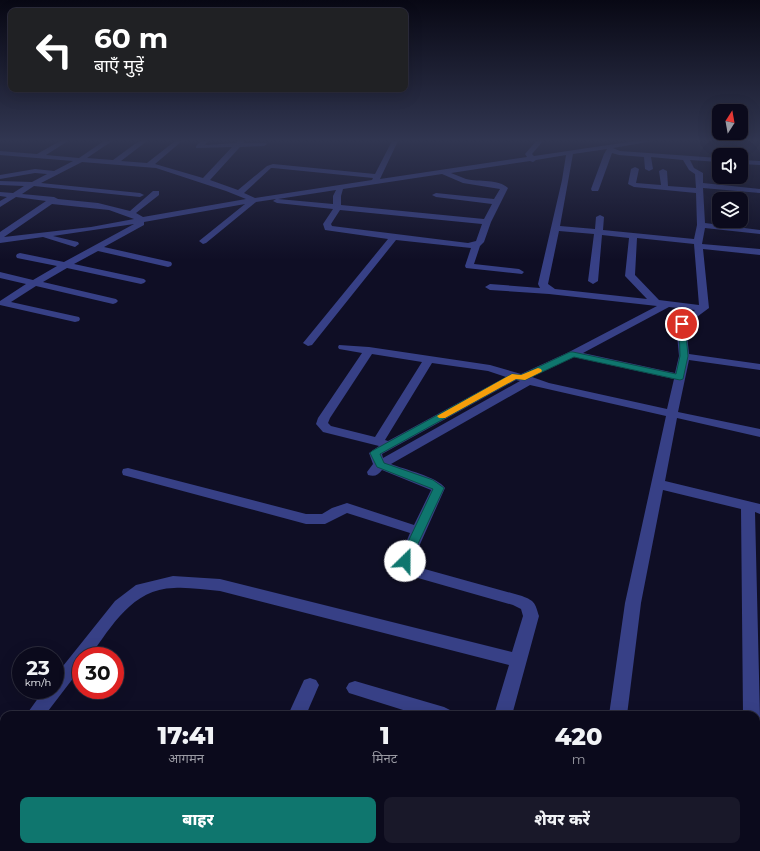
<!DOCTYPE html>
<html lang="hi">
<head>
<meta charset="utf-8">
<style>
	:root { --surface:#0b0a1c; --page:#191829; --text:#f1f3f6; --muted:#9a9aa3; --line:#2b2b3b; --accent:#0f766e }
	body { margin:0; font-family:Montserrat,"Noto Sans Devanagari",sans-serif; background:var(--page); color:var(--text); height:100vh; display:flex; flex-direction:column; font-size:15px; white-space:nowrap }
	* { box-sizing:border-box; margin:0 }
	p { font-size:13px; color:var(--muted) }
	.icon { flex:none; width:22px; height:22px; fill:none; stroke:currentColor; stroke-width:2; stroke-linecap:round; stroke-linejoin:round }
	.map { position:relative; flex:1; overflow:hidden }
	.side { position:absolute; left:0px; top:711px; width:760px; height:140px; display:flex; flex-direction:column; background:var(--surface); border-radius:12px 12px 0 0; box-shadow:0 4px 16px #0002,0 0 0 1px var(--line) }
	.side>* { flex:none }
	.guide { position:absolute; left:8px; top:8px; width:400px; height:84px; border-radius:8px; box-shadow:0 4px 16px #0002,0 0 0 1px var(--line); background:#202124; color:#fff; overflow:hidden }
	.needle { width:26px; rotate:11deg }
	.buttons { position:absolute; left:712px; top:104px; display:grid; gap:8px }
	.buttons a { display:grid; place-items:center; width:36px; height:36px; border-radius:8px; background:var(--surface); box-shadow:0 4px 16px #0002,0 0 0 1px var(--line); font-size:20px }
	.speed { position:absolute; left:12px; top:647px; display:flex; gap:8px; font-size:20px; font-weight:700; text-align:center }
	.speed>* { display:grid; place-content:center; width:52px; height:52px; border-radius:50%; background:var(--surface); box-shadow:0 4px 16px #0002,0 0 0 1px var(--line); line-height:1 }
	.speed small { font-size:10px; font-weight:400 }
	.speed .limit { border:6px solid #d22; background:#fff; color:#111 }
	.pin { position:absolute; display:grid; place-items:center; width:34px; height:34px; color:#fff; margin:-17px; border:2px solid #fff; border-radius:50%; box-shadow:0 1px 4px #0007 }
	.me { position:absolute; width:44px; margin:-22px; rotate:23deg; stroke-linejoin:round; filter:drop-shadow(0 0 3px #0008) }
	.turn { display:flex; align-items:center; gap:14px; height:84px; padding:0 20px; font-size:18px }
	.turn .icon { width:52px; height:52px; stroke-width:2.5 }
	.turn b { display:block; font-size:28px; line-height:34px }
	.eta { display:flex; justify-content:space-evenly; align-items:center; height:68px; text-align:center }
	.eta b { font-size:24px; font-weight:800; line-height:28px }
	.primary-button { display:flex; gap:8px; margin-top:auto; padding:8px 20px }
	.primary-button a { flex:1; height:46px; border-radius:8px; background:var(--accent); color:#fff; font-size:16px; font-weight:800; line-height:46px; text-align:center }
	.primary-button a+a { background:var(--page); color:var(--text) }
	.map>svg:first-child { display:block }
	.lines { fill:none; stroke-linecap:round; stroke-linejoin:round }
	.minor { fill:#374086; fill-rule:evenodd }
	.route { fill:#0f766e; stroke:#0a4d48 }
	.slow { fill:#f59e0b }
</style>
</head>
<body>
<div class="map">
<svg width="760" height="851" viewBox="0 0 760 851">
	<rect width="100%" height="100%" fill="#0f0e25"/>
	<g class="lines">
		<g class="minor">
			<path d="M60,141H68L46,155L79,158L104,141H112L87,158L113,160L139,141H147L121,161L147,163L175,141H182L155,164L203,178L232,147L196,148V146L201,141H208L205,145L236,143L238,141H244V143H266L267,144L264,146L240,147L210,180L238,190L267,166L273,164L375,174L392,141H398L380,179L527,157L525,154L536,141H543L532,154L534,156L635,141H653L613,148L620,151L719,158V162L690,160L694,168L703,173V183L760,189V193L703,188L705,223L760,230V234L705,228L702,244L760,249V255L703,249L709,308L686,325L689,354L760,364V370L689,360L678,412L760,429V437L677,418L665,481L760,504V514L755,512L760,717L758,720L756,721V715H743L741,509L663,490L641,603L627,715H609L625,603L666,416L530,385L391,464C403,469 438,477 445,488L413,560L421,568L522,596C535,601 535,603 539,616L512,715H494L509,665L220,591C205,590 189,587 174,588C132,589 112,626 90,656H81V668L45,715H26L44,690H55V676L115,601L136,585L173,576L220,579L512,652L523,616L521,609L513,605L411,576L398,561L410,533L347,513L325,524H306L123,475L122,472L123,469L128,468L306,514H322L332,508L347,503L414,525L431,490L382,470C378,475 375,477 368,475L367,472L373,464L369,453L379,446L323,432L316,424L318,418L362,353L339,349L338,347L339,345L369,347L490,365L521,374L569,352L657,306L549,294L490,290L485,287L490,284L540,288L538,284L562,180L566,155L536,160L533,162L530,161L451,173C456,175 461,177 466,179C479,182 499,179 508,188L491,222L484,242L480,246L474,264L519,269L524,272L522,274L466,268L465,266L471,248L396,240L312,345L308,346L303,343L388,239L325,230L323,224L333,209L277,203L273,201L276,199L256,202L206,243L203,244L199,241L245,204L144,222V225L104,247L171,262L172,264L171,266L168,267L98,251L74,264L144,279L146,281L144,283L141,284L67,268L43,282L116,299L118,301L116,303L113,304L36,286L11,302L79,317L80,319L79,321L75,322L0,305V301L26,284L0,278V272L33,280L57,266L17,258L16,256L17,254L20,253L64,262L134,224L53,236L78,242L79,244L75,247L43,237L0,243V232L46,201L16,197L0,207V201L7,197L0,196V192L13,193L24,186L0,185V181L32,182L47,174L35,173L0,179V175L35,169L54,171L73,161L0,155V151L37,154ZM607,149L604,154L591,189L592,191H598L599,189L612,153L619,155L644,157L645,169L649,171L653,169L651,157L683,160L689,170L695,174L696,188L668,186L667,171L663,169L659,171L661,185L636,183L639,169L635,167L631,169L628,184L634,187L696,193L697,225L694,239L603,230L604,217L600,215L596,217L595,229L560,226L573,154ZM82,162L156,168L226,191L246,199L143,217L136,213L159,195V191H153L130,211L98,203L58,199L54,197L22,194L34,186L140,197L144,195L140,193L41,183ZM271,168H273L373,178L372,180L255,198L244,193ZM442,174L463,183L500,189L494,199L436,193L432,195L436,197L492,204L484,219L341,205V196L343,189ZM336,190L333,196V204L278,199ZM52,204L109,210L134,219L91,227L4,237ZM340,210L482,224L476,241L468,243L332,226L331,224ZM559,231L594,234L588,281L593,284L598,281L602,235L629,238L625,276L647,299L555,289L548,284ZM637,238L694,244L699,305L659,300L635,275ZM669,307L695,310L676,324L679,356L675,373L583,353ZM372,354L422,362L375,437L331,426L328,423L330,418ZM574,357L674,379L667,409L549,383L532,377ZM432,363L488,371L506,377L388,441L385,440ZM516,380L520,381L383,458L382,454Z"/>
			<path d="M741,160L760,161V165L741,164Z"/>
			<path d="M310,678L316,680L319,685L306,715H288L304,680Z"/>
			<path d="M355,681L444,707L450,710L453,715H419L349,693L346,688L349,683Z"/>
			<path d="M756,726L760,727V749L756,748Z"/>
			<path d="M4,743V762L0,763V744Z"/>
			<path d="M227,847H247L245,851H225Z"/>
			<path d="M456,847H476L475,851H455Z"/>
			<path d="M590,847H610L609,851H589Z"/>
		</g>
	</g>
	<linearGradient id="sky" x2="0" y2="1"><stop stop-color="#080814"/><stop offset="0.54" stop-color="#313651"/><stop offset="1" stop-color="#313651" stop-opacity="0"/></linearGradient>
	<rect width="760" height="260" fill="url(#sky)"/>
	<path class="route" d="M679,322H684L685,324L688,356L683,379L680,380L574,357L525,380L516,379L380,454L384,463L433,480L444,488L410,561L409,564H401L399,561L433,489L377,467L370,453L372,451L512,374L521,375L570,352H573L676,374L680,356Z"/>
	<path class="slow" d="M538,368L541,369L542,371L541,372L525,380L516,379L445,418H439L437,416L512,374L521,375Z"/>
</svg>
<div class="buttons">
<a><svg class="needle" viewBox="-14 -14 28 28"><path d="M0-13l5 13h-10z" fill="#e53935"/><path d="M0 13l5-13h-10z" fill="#9a9aa3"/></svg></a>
<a><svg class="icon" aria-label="sound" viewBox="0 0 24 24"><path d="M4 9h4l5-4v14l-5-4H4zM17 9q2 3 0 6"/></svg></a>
<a><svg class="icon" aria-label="layers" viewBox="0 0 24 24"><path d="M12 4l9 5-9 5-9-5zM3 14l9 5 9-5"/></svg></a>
</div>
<div class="speed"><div>23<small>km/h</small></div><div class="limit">30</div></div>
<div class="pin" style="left:682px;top:324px;background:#d93025"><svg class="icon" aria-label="arrive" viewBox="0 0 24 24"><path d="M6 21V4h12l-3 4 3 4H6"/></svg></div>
<svg class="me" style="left:405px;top:561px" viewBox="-20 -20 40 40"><circle r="19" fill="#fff"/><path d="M0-13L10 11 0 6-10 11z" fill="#0f766e"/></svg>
<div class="guide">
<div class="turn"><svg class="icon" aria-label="left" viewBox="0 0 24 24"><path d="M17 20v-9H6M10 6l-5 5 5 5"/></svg><div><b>60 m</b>बाएँ मुड़ें</div></div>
</div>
<section class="side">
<div class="eta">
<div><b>17:41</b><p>आगमन</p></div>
<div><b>1</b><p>मिनट</p></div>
<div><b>420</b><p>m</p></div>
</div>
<div class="primary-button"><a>बाहर</a><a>शेयर करें</a></div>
</section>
</div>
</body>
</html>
